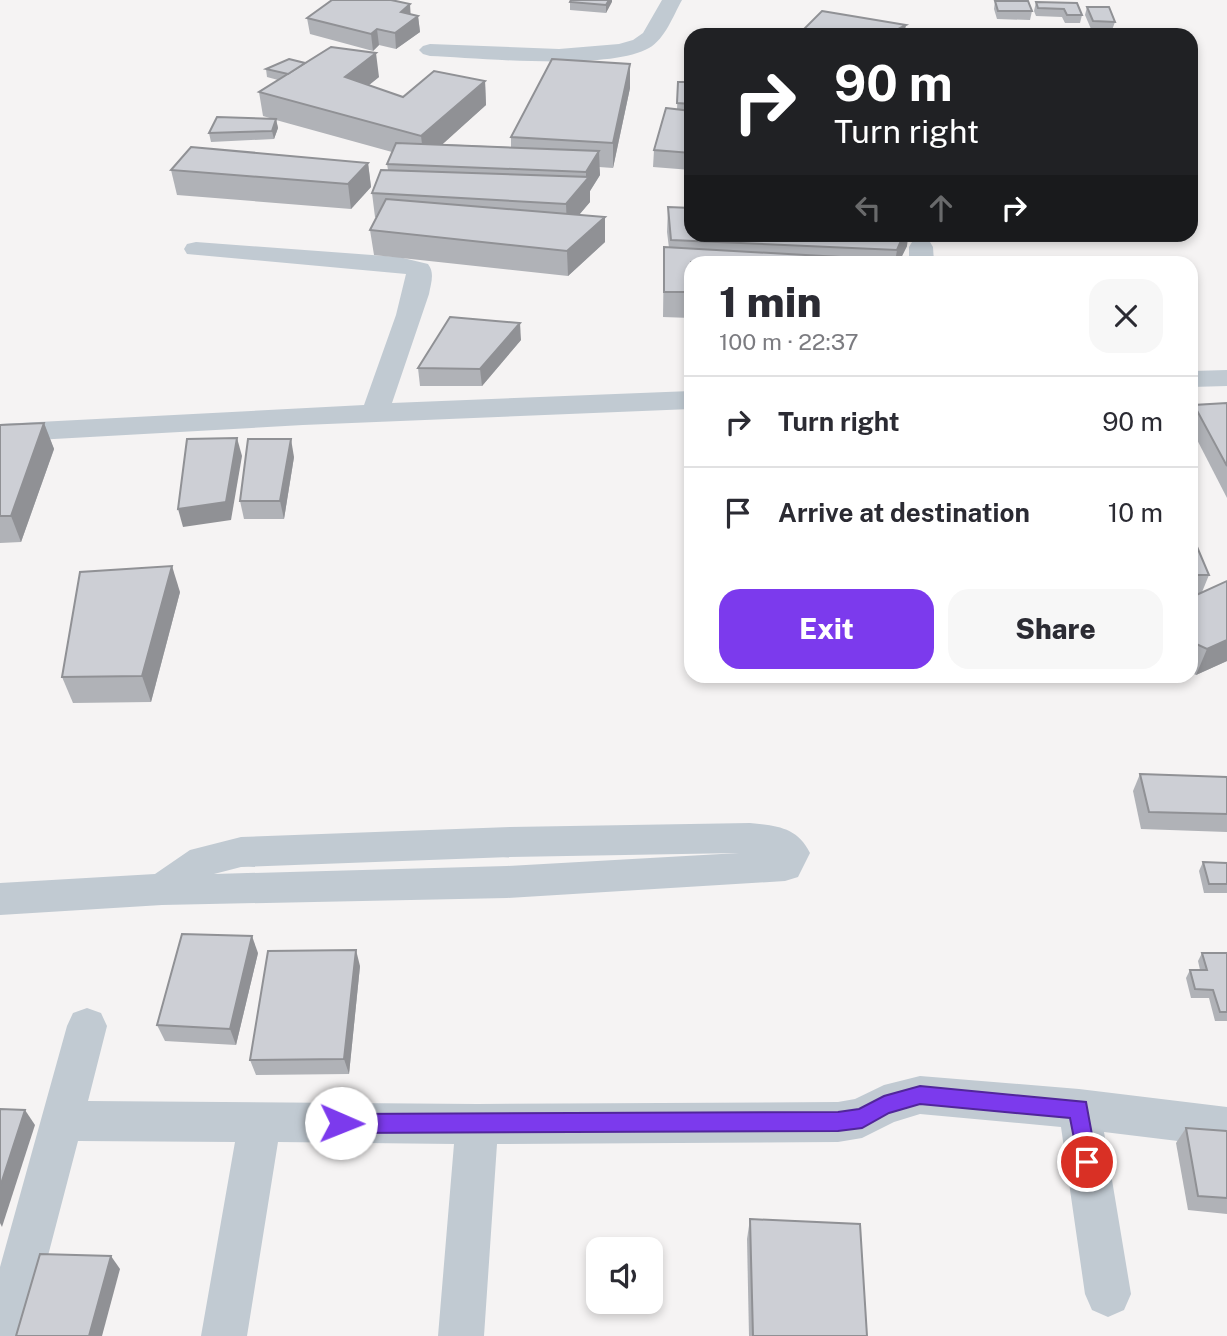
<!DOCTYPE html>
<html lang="en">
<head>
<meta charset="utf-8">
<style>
	:root { --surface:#fff; --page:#f7f7f7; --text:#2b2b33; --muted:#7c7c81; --line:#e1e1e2; --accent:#7c3aed }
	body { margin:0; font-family:"Public Sans",sans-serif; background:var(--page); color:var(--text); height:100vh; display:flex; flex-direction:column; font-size:26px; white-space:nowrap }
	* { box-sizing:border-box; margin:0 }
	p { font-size:23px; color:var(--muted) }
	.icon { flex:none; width:38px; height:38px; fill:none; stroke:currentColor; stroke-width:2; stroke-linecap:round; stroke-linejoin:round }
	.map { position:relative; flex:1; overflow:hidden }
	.details { position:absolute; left:684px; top:256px; width:514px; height:427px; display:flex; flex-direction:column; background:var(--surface); border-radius:21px; box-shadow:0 4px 10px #0003 }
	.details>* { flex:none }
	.guide { position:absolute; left:684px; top:28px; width:514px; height:214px; border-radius:21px; box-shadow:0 4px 10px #0003; background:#202124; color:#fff; overflow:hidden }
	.buttons { position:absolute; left:586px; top:1237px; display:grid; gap:14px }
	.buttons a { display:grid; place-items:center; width:77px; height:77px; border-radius:14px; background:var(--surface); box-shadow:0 4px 10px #0003; font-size:35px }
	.pin { position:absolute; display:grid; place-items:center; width:60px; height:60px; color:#fff; margin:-30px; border:4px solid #fff; border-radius:50%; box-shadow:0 2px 7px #0007 }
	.me { position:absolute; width:77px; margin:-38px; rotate:91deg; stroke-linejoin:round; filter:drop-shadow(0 0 5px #0008) }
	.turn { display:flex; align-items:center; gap:24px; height:147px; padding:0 35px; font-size:32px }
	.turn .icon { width:91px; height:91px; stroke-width:2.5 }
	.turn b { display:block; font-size:49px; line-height:60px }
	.lanes { display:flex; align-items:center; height:66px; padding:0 35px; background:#0003; justify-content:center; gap:35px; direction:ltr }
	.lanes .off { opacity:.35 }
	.round { display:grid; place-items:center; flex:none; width:74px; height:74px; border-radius:21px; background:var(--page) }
	.summary { display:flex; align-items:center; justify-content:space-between; height:119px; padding:0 35px }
	h1 { font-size:42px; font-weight:800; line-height:52px }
	.button { display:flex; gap:14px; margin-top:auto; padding:14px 35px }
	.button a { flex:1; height:80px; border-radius:21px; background:var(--accent); color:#fff; font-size:28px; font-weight:800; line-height:80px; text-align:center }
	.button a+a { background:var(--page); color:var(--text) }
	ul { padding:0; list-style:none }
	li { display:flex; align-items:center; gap:21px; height:91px; padding:0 35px; border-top:2px solid var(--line) }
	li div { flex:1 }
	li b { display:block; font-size:26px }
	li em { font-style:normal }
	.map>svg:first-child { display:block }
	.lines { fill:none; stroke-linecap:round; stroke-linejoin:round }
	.minor { fill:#c1cad2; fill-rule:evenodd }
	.wall { fill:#b0b2b7 }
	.shaded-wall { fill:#909195 }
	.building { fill:#cdcfd5; stroke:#909195; stroke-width:2 }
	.route { fill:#7c3aed; stroke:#51269a; stroke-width:2 }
</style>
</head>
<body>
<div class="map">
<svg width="1227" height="1336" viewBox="0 0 1227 1336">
	<rect width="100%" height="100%" fill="#f5f3f3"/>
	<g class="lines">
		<g class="minor">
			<path d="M662,0H682C673,16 665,39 649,48C610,71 479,58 430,56L423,54L419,50L423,46L430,44L559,49L619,44L633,40L643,33Z"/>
			<path d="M921,240L930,242L933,247L934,262H909V247L912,242Z"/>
			<path d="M196,242L399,257L428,264C435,273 431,283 429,294L392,403L691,391V409L303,425L0,442V424L364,405L396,315L406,274L187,254L184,249L187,244Z"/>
			<path d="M1227,370V386L1192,387V371Z"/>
			<path d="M750,823C777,826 797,827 810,853L798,877L785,881L507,898L162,905L0,915V883L155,874L190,850L241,837L510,827ZM739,853L507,866L214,874L241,867L510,857Z"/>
			<path d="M87,1008L101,1013L107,1026L88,1101L477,1104L838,1102L855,1099L884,1085L920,1076L1079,1089L1227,1107V1147L1104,1132L1131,1294L1124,1310L1108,1317L1092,1310L1085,1294L1061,1127L920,1114L894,1122L862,1138L838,1142L497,1144L484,1336H438L454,1144L278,1142L247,1336H201L235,1142L78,1141L27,1336H0V1267L67,1026L73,1013Z"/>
		</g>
	</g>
	<g class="wall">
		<path d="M612,0L606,13L570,10V2Z"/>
		<path d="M995,1L1032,11L1030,20L997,19L994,9Z"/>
		<path d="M1036,2L1077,3L1082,15L1080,23H1065L1062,17L1036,16L1034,11Z"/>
		<path d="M1087,7L1115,22L1112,30L1091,29L1085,15Z"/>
		<path d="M411,14L418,16L420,32L396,49L379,45L373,51L310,34L307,18Z"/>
		<path d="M803,30L904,35H803Z"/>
		<path d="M305,63L379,77L369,85L403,97L485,81L486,105L442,144L511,147V137L630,64V88L613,168L599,167L600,175L590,191V202L579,215L605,242L568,276L374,255L370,230L377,218L375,217L372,193L388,170L387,164L392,152L276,120L278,128L274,139L211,142L209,133L273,119L263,116L259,92L278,80L267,77L266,69Z"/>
		<path d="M678,82H691V170L653,167L654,150L677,110Z"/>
		<path d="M368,163L371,187L351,209L177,195L171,170Z"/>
		<path d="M668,207L691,234H908L907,246L899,262H691V318L663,317L664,247L669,248L667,232Z"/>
		<path d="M521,340L482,386H420L418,368Z"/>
		<path d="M1227,403V498L1192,430V412L1194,405Z"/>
		<path d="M44,423L54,449L21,542L0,543V425Z"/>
		<path d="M294,457L284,519H244L240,501Z"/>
		<path d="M1192,535L1209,575L1202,592L1227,661L1196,675L1192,673V597L1201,593H1192Z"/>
		<path d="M180,592L151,702L73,703L62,677Z"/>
		<path d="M1140,774L1227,777V832L1141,829L1133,791Z"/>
		<path d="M1203,862L1227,863V893H1204L1199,871Z"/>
		<path d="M258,953L236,1045L165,1041L157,1025Z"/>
		<path d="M1202,953H1227V1021H1215L1209,998H1191L1186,978L1190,970H1200L1198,961Z"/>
		<path d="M360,966L349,1074L256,1075L250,1060Z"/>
		<path d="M1186,1128L1227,1131V1214L1188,1210L1176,1143Z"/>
		<path d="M750,1219L867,1336H749L747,1239Z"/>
	</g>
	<g class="shaded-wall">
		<path d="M609,0H612V2L606,13V5Z"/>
		<path d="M410,4L411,20L418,16L420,32L396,49L395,33L401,12Z"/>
		<path d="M906,25L904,35H889V34Z"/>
		<path d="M377,29L379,45L373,51L371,34Z"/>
		<path d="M376,53L379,77L349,101L345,77Z"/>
		<path d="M630,64V88L613,168V143Z"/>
		<path d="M485,81L486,105L424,161L421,136Z"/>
		<path d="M276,119L278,128L274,139L272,131Z"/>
		<path d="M599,151L600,175L590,191V202L567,229L566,204L586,181V172Z"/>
		<path d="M368,163L371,187L351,209L348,184Z"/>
		<path d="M605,217V242L568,276L567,251Z"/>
		<path d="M904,234H908L907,246L899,262H895L897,250Z"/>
		<path d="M520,323L521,340L482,386L480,369Z"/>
		<path d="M44,423L54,449L21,542L11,516Z"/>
		<path d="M237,438L242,456L231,520L183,527L178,509Z"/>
		<path d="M291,439L294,457L284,519L280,501Z"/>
		<path d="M172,566L180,592L151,702L142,676Z"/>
		<path d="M1227,640V661L1196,675L1207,649Z"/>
		<path d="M252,936L258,953L236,1045L230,1029Z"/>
		<path d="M356,950L360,966L349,1074L344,1059Z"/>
		<path d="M25,1110L35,1125L2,1227L0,1223V1187Z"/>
		<path d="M111,1256L120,1269L102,1336H89Z"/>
	</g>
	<g class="building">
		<path d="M332,0H391L410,4L401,12L418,16L395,33L377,29L371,34L307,18Z"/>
		<path d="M571,0H609L606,5L570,2Z"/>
		<path d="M995,1H1028L1032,11H998Z"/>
		<path d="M1036,2L1077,3L1082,15H1067L1064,9L1038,8Z"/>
		<path d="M1087,7H1109L1115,22L1093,21Z"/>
		<path d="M822,11L906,25L889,34L803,30Z"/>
		<path d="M331,47L376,53L345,77L403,97L434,71L485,81L421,136L259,92Z"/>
		<path d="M289,59L305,63L288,74L266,69Z"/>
		<path d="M552,59L630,64L613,143L511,137Z"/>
		<path d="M678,82H691V104L677,103Z"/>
		<path d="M666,108L691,111V153L654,150Z"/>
		<path d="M217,117L276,119L272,131L209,133Z"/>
		<path d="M396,143L599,151L586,172L387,164Z"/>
		<path d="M191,147L368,163L348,184L171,170Z"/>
		<path d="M381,170L589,177L566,204L372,193Z"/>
		<path d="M386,199L605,217L567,251L370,230Z"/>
		<path d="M668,207L691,208V234H904L897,250L671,240Z"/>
		<path d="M664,247L858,258L859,262H691V292H664Z"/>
		<path d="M450,317L520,323L480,369L418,368Z"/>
		<path d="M1227,403V466L1194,405Z"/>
		<path d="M44,423L11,516H0V425Z"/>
		<path d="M237,438L226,502L178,509L187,439Z"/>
		<path d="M248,439H291L280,501H240Z"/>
		<path d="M1192,535L1209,575H1192Z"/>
		<path d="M172,566L142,676L62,677L80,572Z"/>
		<path d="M1227,581V640L1207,649L1192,642V597Z"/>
		<path d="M1140,774L1227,777V814L1149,812Z"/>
		<path d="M1203,862L1227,863V884H1209Z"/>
		<path d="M182,934L252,936L230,1029L157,1025Z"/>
		<path d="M356,950L344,1059L250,1060L268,951Z"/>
		<path d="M1202,953H1227V1012H1220L1213,990L1195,989L1190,970H1207Z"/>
		<path d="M0,1109L25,1110L0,1187Z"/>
		<path d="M1186,1128L1227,1131V1198L1198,1196Z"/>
		<path d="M750,1219L860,1224L867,1336H753Z"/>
		<path d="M40,1254L111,1256L89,1336H16Z"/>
	</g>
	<path class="route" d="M920,1086L1086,1102L1097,1162L1094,1169L1087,1172L1080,1169L1070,1118L920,1104L889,1113L862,1128L838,1131L341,1133L334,1130L331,1123L334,1116L341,1114L838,1112L859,1109L884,1096Z"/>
</svg>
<div class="buttons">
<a><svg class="icon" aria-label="sound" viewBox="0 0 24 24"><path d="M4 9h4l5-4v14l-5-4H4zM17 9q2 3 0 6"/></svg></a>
</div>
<div class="pin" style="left:1087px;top:1162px;background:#d93025"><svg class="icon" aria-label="arrive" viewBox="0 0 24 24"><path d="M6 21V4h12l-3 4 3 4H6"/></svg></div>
<svg class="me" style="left:341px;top:1123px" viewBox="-20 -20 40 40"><circle r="19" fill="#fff"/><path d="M0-13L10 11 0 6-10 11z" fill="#7c3aed"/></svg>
<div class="guide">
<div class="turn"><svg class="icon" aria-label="right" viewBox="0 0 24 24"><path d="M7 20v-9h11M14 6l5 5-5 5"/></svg><div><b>90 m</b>Turn right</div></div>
<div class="lanes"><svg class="icon off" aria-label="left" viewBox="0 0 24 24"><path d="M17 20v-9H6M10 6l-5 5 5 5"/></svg><svg class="icon off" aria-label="ahead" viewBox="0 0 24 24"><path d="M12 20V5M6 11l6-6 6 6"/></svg><svg class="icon" aria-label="right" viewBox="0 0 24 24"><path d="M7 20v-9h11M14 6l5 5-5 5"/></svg></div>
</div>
<section class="details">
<div class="summary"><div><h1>1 min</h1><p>100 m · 22:37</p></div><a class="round"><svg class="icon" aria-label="close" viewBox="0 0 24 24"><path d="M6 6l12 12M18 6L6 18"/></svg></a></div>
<ul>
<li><svg class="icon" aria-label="right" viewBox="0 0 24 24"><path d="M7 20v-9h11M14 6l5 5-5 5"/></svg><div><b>Turn right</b></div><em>90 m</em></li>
<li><svg class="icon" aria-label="arrive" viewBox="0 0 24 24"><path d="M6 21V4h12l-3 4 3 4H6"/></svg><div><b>Arrive at destination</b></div><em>10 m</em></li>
</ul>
<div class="button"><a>Exit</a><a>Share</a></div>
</section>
</div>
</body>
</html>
